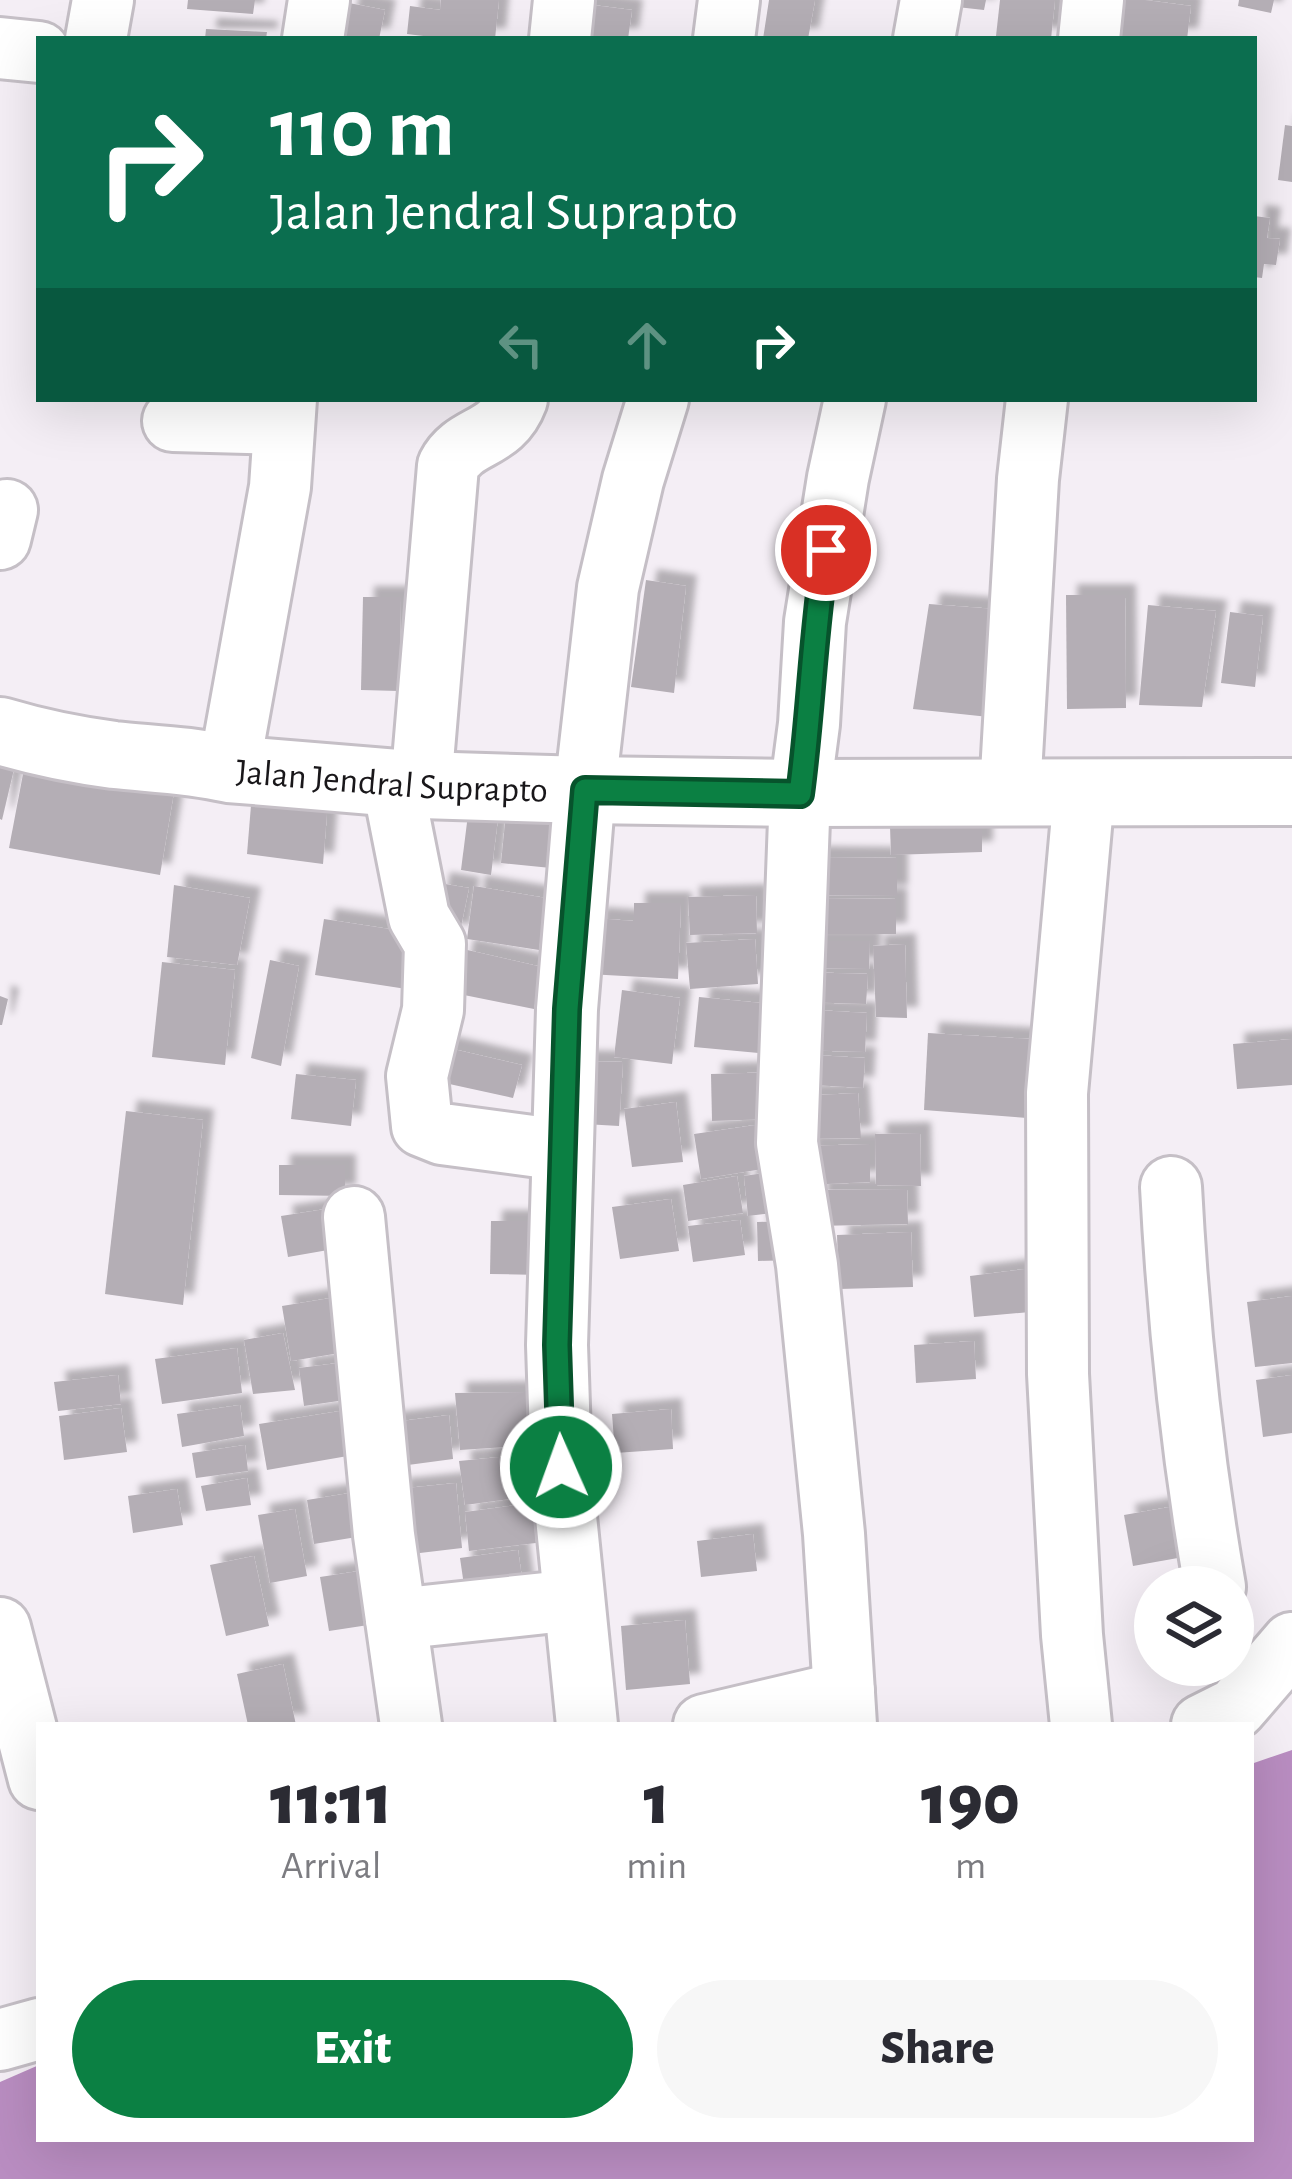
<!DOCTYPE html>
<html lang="en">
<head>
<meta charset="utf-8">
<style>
	:root { --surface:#fff; --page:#f7f7f7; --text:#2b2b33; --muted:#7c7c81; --accent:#0b8043 }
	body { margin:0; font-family:"Alegreya Sans",sans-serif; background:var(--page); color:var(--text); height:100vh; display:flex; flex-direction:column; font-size:45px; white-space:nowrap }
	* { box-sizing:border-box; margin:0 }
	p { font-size:39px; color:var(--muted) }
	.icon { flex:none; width:66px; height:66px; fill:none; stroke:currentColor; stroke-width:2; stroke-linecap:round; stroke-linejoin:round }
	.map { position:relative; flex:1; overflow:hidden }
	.sheet { position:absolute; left:36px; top:1722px; width:1218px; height:420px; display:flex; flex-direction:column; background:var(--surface); border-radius:0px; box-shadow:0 12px 48px #0002 }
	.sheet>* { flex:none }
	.top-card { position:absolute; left:36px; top:36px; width:1221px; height:366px; border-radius:0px; box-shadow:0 12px 48px #0002; background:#0b6e4f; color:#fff; overflow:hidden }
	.controls { position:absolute; left:1134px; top:1566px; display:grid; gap:24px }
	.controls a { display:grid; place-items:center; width:120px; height:120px; border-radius:50%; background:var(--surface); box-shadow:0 12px 48px #0002; font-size:60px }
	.pin { position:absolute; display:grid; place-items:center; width:102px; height:102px; color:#fff; margin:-51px; border:6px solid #fff; border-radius:50%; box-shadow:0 3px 12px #0007 }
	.me { position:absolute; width:132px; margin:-66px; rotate:358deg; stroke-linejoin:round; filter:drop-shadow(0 0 9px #0008) }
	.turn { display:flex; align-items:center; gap:42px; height:252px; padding:0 36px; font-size:54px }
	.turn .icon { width:156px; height:156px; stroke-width:2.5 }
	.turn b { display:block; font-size:84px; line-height:102px }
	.lanes { display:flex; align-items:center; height:114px; padding:0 36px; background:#0003; justify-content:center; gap:60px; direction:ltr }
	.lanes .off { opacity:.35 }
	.eta { display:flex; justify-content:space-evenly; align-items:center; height:204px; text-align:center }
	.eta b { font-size:72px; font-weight:800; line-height:84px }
	.button { display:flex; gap:24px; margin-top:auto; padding:24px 36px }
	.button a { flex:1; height:138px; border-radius:72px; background:var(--accent); color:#fff; font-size:48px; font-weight:800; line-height:138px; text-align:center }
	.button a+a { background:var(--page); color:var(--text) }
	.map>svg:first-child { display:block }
	.water { fill:#b98dc1 }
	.building { fill:#b4aeb5; filter:url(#shadow) }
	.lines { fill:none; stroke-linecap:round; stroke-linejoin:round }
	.minor-casing { stroke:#c5bfc6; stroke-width:66 }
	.major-casing { stroke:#c5bfc6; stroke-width:72 }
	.minor { stroke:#fff; stroke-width:60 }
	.major { stroke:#fff; stroke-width:66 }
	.route-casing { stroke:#07532c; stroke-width:30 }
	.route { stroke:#0b8043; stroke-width:21 }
	.labels { text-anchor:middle; stroke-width:9; stroke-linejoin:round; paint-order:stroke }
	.street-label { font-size:36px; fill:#19171a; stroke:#fff }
</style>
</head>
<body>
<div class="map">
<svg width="1292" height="2179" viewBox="0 0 1292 2179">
	<defs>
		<filter id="shadow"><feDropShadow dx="11" dy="-11" stdDeviation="3" flood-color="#0004"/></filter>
	</defs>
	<rect width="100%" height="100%" fill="#f4eef5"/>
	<path class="water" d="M1292,1750V2179H0V2082L39,2065V2139H1251V1764Z"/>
	<g class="building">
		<path d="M188,0H255L253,14L187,9Z"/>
		<path d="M441,0H499L495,39H448L407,34L410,6L440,10Z"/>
		<path d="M769,0H815L808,39H763Z"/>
		<path d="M939,0H986L984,10L939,5Z"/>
		<path d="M1000,0H1055L1051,39L996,36Z"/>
		<path d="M1119,0H1145L1191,6L1187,39H1114Z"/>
		<path d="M1239,0H1274L1271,13L1238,6Z"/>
		<path d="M569,2L632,10L628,39H564Z"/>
		<path d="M349,3L385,10L379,39H341Z"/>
		<path d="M206,29L267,32L266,39H205Z"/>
		<path d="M1285,125L1292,126V182L1278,180Z"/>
		<path d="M1254,216L1270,218L1267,238L1280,239L1276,265L1264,264L1262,278L1254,277Z"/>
		<path d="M646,580L686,586L674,693L631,687Z"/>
		<path d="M1066,595H1125L1126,708L1067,709Z"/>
		<path d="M363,597H401L399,691L361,690Z"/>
		<path d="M929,604L995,609L989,717L913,709Z"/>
		<path d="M1148,605L1216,611L1202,707L1139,705Z"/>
		<path d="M1230,612L1263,616L1255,687L1221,683Z"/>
		<path d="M0,744L19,748L2,820L0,819Z"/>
		<path d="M27,753L176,780L160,875L9,848Z"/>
		<path d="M253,781L329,788L323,864L247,854Z"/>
		<path d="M982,794V852L891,855L889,798Z"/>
		<path d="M470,799L500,802L491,875L461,870Z"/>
		<path d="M507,803L559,808L551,868L501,863Z"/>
		<path d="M810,857L897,858V896L809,895Z"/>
		<path d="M439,883L469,888L459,936L430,930Z"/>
		<path d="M174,885L250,898L237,965L167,957Z"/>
		<path d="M474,886L546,898L539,950L467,939Z"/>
		<path d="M756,895L757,933L690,935L688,897Z"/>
		<path d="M808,898L896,899V934H807Z"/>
		<path d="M634,903H681L678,979L588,974L594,918L634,921Z"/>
		<path d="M324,919L422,934L413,990L315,975Z"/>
		<path d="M755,939L758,984L690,989L686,943Z"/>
		<path d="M801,941H870L869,969L801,968Z"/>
		<path d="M905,944L907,1018L876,1017L873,946Z"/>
		<path d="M463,949L542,967L534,1009L454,993Z"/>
		<path d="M270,960L299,966L281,1066L251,1058Z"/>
		<path d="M162,962L235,970L225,1065L152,1057Z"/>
		<path d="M801,972L868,974L866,1004L800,1002Z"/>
		<path d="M622,990L680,998L672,1064L614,1057Z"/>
		<path d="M0,996L8,999L2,1025H0Z"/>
		<path d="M699,997L773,1004L768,1054L694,1047Z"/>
		<path d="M799,1009L867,1013L865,1052L797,1050Z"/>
		<path d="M928,1033L1032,1039L1027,1118L924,1110Z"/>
		<path d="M1292,1039V1085L1237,1089L1233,1044Z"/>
		<path d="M440,1046L522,1065L513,1098L431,1080Z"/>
		<path d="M798,1054L865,1058L863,1088L797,1084Z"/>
		<path d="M570,1061L623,1062L619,1126L567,1123Z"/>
		<path d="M777,1072L775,1119L712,1121L711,1074Z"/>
		<path d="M296,1074L356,1080L351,1126L291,1119Z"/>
		<path d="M858,1093L861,1138L801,1139L799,1096Z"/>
		<path d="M676,1102L683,1162L632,1167L624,1109Z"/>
		<path d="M126,1111L203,1120L183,1305L105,1294Z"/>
		<path d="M776,1122L781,1166L701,1179L694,1134Z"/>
		<path d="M920,1133L921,1186L876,1185L875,1134Z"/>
		<path d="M870,1144V1182L806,1185L805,1146Z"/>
		<path d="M279,1165H345V1196L279,1195Z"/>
		<path d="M785,1170L789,1211L748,1216L744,1176Z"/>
		<path d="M737,1176L743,1213L688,1221L683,1185Z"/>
		<path d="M907,1189L908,1224L816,1226V1190Z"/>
		<path d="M671,1199L679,1251L620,1259L612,1207Z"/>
		<path d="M345,1206L351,1246L288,1257L281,1216Z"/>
		<path d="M740,1220L745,1255L693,1262L688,1226Z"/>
		<path d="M491,1221H546L544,1275L490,1274Z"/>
		<path d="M796,1221L797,1260L758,1261L757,1222Z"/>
		<path d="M911,1232L913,1287L839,1289L837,1235Z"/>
		<path d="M1025,1269L1030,1312L974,1317L970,1276Z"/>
		<path d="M343,1296L352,1351L291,1361L282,1306Z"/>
		<path d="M1292,1296V1363L1255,1367L1247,1302Z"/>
		<path d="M283,1333L295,1390L253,1394L244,1340Z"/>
		<path d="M974,1341L976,1379L916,1383L914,1345Z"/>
		<path d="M237,1348L242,1393L162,1404L155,1359Z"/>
		<path d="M354,1361L359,1398L304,1406L299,1368Z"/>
		<path d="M118,1375L121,1404L58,1411L54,1382Z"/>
		<path d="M1292,1375V1433L1263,1437L1256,1380Z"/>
		<path d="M528,1392L535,1445L460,1450L455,1393Z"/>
		<path d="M240,1405L244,1436L182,1447L177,1414Z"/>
		<path d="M121,1408L127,1452L64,1460L59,1416Z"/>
		<path d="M359,1408L365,1453L267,1470L259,1424Z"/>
		<path d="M671,1409L673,1449L615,1453L612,1414Z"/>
		<path d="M449,1415L453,1459L393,1467L386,1423Z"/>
		<path d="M245,1445L248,1471L196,1478L192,1453Z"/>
		<path d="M529,1454L533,1496L465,1505L459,1461Z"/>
		<path d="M247,1478L251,1505L206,1511L201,1486Z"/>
		<path d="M456,1483L462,1548L403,1555L397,1489Z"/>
		<path d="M177,1489L183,1525L133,1533L128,1496Z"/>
		<path d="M374,1489L381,1533L314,1544L307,1500Z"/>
		<path d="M532,1503L536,1543L469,1551L465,1512Z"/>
		<path d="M1181,1505L1189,1556L1133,1566L1124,1515Z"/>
		<path d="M295,1509L307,1576L270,1583L258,1515Z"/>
		<path d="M753,1534L757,1571L701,1577L697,1541Z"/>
		<path d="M518,1550L525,1599L467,1606L460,1558Z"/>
		<path d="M254,1556L269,1626L226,1636L210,1565Z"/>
		<path d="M379,1568L388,1622L329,1631L320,1577Z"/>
		<path d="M685,1620L690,1684L626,1690L621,1626Z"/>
		<path d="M283,1664L296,1725H248L237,1674Z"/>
	</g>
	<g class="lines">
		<defs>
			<g id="minor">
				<path d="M96,39L103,0"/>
				<path d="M313,39L319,0"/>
				<path d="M560,39L564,0"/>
				<path d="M724,39L729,0"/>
				<path d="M924,39L931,0"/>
				<path d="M1089,39L1093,0"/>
				<path d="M0,48L39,52"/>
				<path d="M173,421L284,424"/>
				<path d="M0,539L7,510"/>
				<path d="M229,769L280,487L286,399"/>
				<path d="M396,782L397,806L419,917L435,944L433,1010L417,1076L422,1126L442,1134L562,1150"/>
				<path d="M421,785L448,466C465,433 501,442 517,399"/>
				<path d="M1010,791L1028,479L1037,399"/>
				<path d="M1171,1187C1178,1320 1192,1455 1215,1587"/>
				<path d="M354,1217L384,1535L411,1725"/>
				<path d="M396,1619L574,1600"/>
				<path d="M0,1628L39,1779"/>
				<path d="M587,1725L561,1467L557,1345L567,1009L585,790L608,588L633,480L658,399"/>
				<path d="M704,1725L844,1692"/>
				<path d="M846,1725L834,1534L807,1265L787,1143L800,793L809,724L815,622L838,478L855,399"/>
				<path d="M1081,1725L1072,1635L1058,1374L1057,1093L1084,794"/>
				<path d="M1202,1725L1236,1708L1292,1643"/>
				<path d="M0,2040L39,2029"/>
			</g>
			<g id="major">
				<path id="s1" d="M0,731C37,742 75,750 114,755C153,759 191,760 229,769L421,785L585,790L800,793L1292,792"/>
			</g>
		</defs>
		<use href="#minor" class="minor-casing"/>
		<use href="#major" class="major-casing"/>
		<use href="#minor" class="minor"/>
		<use href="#major" class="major"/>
	</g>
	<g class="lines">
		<defs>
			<path id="route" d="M561,1467L557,1345L567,1009L585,790L800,794C811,712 813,631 826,550"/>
		</defs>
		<use href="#route" class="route-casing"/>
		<use href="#route" class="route"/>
	</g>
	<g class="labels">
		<g class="street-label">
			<text dy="13" stroke="none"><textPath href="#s1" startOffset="396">Jalan Jendral Suprapto</textPath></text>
		</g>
	</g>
</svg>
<div class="controls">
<a><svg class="icon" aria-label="layers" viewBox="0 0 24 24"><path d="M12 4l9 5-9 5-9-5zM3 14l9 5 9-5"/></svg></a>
</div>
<div class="pin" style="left:826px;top:550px;background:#d93025"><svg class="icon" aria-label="arrive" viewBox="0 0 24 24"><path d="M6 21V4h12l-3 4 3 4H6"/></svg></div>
<svg class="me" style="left:561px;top:1467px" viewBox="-20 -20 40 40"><circle r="17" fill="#0b8043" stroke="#fff" stroke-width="3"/><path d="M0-11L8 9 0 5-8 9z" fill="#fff"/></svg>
<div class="top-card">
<div class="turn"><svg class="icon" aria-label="right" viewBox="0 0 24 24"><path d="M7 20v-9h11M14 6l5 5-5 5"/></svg><div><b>110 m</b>Jalan Jendral Suprapto</div></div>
<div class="lanes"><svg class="icon off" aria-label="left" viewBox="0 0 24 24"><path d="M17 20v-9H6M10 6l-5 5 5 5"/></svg><svg class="icon off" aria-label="ahead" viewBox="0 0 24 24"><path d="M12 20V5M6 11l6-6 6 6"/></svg><svg class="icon" aria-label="right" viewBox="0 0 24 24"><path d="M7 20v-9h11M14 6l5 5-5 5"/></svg></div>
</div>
<section class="sheet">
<div class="eta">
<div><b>11:11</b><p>Arrival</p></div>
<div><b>1</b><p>min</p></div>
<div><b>190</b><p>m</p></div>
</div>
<div class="button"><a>Exit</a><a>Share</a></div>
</section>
</div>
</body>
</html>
